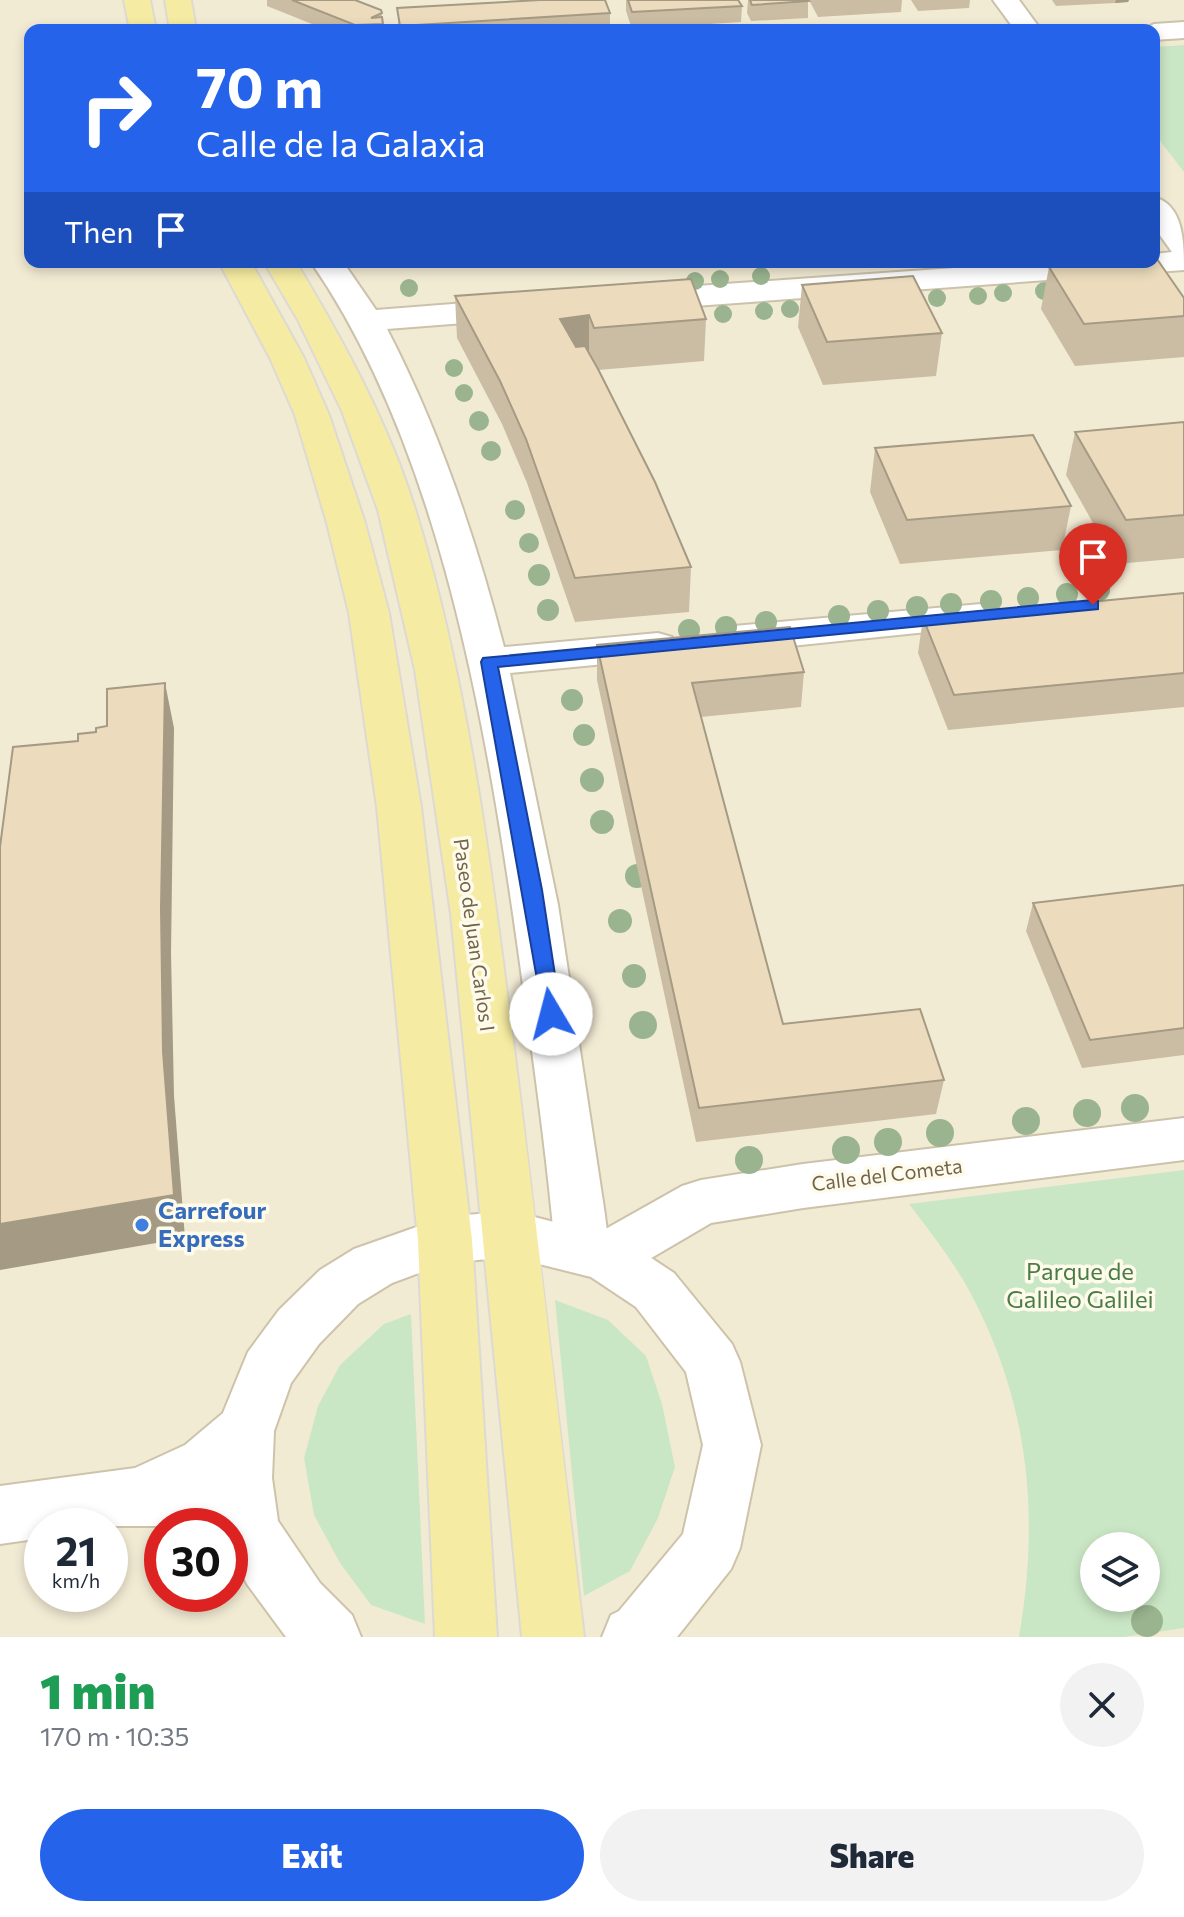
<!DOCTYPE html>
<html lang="en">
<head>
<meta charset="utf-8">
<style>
	:root { --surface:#fff; --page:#f2f2f3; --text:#1f2937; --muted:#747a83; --accent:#2563eb }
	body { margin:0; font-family:Commissioner,sans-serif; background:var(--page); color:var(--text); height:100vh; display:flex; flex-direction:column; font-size:30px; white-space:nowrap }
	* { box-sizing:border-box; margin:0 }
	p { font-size:26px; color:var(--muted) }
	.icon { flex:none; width:44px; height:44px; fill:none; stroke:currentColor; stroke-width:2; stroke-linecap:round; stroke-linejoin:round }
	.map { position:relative; height:1637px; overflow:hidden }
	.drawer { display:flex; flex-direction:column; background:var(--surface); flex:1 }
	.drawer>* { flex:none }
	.banner { position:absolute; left:24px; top:24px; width:1136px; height:244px; border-radius:16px; box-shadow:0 4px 12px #0003; background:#2563eb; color:#fff; overflow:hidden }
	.buttons { position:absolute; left:1080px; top:1532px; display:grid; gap:16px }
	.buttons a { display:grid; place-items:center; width:80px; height:80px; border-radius:50%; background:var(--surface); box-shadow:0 4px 12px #0003; font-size:40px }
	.speed { position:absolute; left:24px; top:1508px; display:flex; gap:16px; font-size:40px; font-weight:700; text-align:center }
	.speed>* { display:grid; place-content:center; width:104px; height:104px; border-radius:50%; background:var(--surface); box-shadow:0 4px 12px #0003; line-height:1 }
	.speed small { font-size:20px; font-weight:400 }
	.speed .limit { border:12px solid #d22; background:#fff; color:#111 }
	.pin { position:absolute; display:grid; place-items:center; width:68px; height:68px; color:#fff; margin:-82px -34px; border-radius:50% 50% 50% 0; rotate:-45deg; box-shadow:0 0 8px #0007 }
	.pin .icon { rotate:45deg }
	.me { position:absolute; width:88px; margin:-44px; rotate:352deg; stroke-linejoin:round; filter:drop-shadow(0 0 6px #0008) }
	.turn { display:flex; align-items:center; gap:28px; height:168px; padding:0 40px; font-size:36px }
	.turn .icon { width:104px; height:104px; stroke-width:2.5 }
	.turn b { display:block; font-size:56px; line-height:68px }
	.then { display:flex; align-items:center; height:76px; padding:0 40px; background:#0003; gap:16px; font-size:30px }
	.round { display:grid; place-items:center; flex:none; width:84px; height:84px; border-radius:42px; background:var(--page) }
	.headline { display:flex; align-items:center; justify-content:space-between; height:136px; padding:0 40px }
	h1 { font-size:48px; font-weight:800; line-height:60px; color:#1e9e55 }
	.cta { display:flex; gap:16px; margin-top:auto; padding:16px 40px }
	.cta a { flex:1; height:92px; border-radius:48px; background:var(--accent); color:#fff; font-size:32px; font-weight:800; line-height:92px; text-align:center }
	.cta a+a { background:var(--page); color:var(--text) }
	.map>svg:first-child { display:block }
	.residential { fill:#f2ebd4; fill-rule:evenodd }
	.green { fill:#cae7c5; fill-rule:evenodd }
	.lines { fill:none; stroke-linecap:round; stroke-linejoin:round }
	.minor-casing { stroke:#ccc2ac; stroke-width:4 }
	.tertiary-casing { stroke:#ccc2ac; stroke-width:4 }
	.secondary-casing { stroke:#cec3aa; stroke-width:4 }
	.primary-casing { stroke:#dddad4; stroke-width:4 }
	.minor { fill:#fff; fill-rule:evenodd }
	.tertiary { fill:#fff; fill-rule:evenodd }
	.secondary { fill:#fff; fill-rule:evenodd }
	.primary { fill:#f5eba2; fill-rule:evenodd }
	.tree { fill:#9ab48f }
	.wall { fill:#cbbda3 }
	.shaded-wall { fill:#a59a84 }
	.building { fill:#ecdcbd; stroke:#a59a84; stroke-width:2 }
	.route { fill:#2563eb; stroke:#184099; stroke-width:2 }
	.shop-dot { fill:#3f7fe0; stroke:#fefbeb; stroke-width:3 }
	.labels { text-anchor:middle; stroke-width:7; stroke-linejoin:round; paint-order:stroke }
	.street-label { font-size:20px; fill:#72634c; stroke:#fefbeb }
	.near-shop-label { font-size:24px; font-weight:bold; fill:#366cbe; stroke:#fefbeb; text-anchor:start }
	.near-park-label { font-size:24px; fill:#4a7c48; stroke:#fefbeb }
</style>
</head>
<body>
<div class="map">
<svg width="1184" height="1637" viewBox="0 0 1184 1637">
	<rect width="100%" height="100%" fill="#fbf8e5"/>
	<path class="residential" d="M0,0H1184V1637H0ZM30,30H1154V262H30ZM42,1526H110V1594H42ZM162,1526H230V1594H162ZM1094,1546H1146V1598H1094Z"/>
	<g class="green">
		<path d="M1184,45V172L1154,133V47Z"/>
		<path d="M1184,1170V1628L1124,1637H1019C1040,1515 1029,1404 971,1294C954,1262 931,1233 909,1204ZM1094,1546H1146V1598H1094Z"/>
		<path d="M555,1300L608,1320L646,1356L662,1404L675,1467L658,1518L630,1571L584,1596Z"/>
		<path d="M411,1314L425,1624L371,1605L340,1563L314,1515L304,1458L318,1406L340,1365L384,1324Z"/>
	</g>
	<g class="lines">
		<defs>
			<g id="minor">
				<path d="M993,0H1019L1041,30H1015Z"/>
				<path d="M1184,22V38L1154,40V30H1142L1154,24Z"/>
				<path d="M1154,197C1184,205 1184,243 1184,270L640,310L629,307L624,300L629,293L640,290L1038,262H1154V254L1172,252L1154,227Z"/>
				<path d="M311,262H343L376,310L515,299L526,302L531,309L526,316L515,319L387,329C439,429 476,539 504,647L658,633L672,637L678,646L672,655L658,659L510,673L558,905L605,1215L609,1249L601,1265L582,1272L563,1265L555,1249C546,1146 531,1044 517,942C486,722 439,447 311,262Z"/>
				<path d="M981,604L995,607L1001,616L995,625L734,652L720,648L714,639L720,630L734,626Z"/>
			</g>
			<path id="tertiary" d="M1184,1118V1160L803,1208L711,1223L624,1274L605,1280L586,1274L578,1257L586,1240L682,1186L701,1180L803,1164Z"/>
			<path id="secondary" d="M511,1211L624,1240L674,1273L732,1344L740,1362L761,1445L740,1548L731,1569L677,1637H602L611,1615L619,1611L683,1534L703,1445L686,1372L636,1307L591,1277L511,1257L446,1263L392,1283L358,1304L319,1344L291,1383L274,1431L272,1478L278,1521L320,1583L352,1615L361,1637H286L247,1584L230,1551V1526H42V1538L0,1544V1486L135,1468L185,1445L223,1413L248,1352L279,1310L320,1270L354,1249L445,1217Z"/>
			<g id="primary">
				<path d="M124,0H150L156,30H130Z"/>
				<path d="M165,0H191L196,30H170Z"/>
				<path d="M219,262H251L304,358L329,415L365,523L389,613L421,807L472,1240L497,1637H435L418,1240L377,807L349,613L327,523L295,415L270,358Z"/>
				<path d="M264,262H296C343,340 389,424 416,512C470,689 493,881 516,1064C540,1255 562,1446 584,1637H522L451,914L415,670L378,510L342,411L298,320Z"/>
			</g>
		</defs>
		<use href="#minor" class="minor-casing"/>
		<use href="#tertiary" class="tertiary-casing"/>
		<use href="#secondary" class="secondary-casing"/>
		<use href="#primary" class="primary-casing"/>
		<use href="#minor" class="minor"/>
		<use href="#tertiary" class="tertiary"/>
		<use href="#secondary" class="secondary"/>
		<use href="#primary" class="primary"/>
	</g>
	<g class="tree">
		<circle cx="761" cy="276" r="9"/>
		<circle cx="720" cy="279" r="9"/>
		<circle cx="695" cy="281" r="9"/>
		<circle cx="409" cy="288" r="9"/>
		<circle cx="1044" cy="291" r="9"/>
		<circle cx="1003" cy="293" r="9"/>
		<circle cx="978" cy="296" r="9"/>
		<circle cx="937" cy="298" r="9"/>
		<circle cx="790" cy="309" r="9"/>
		<circle cx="764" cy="311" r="9"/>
		<circle cx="723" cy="314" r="9"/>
		<circle cx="454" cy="368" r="9"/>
		<circle cx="464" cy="393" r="9"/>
		<circle cx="479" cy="421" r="10"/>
		<circle cx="491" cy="451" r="10"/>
		<circle cx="515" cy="510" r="10"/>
		<circle cx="529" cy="543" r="10"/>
		<circle cx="539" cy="575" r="11"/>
		<circle cx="1099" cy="590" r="11"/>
		<circle cx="1067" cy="594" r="11"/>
		<circle cx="1028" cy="598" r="11"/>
		<circle cx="991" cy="601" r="11"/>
		<circle cx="951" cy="604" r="11"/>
		<circle cx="917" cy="607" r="11"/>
		<circle cx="548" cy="610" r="11"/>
		<circle cx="878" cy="611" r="11"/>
		<circle cx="839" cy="616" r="11"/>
		<circle cx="766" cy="622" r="11"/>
		<circle cx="726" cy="627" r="11"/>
		<circle cx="689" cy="630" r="11"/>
		<circle cx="572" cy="700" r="11"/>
		<circle cx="584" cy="735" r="11"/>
		<circle cx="592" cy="780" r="12"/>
		<circle cx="602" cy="822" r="12"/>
		<circle cx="637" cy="876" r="12"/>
		<circle cx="620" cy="921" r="12"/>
		<circle cx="634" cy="976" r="12"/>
		<circle cx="643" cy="1025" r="14"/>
		<circle cx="1135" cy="1108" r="14"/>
		<circle cx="1087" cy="1113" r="14"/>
		<circle cx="1026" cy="1121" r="14"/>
		<circle cx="940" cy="1133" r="14"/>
		<circle cx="888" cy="1142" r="14"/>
		<circle cx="846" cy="1150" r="14"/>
		<circle cx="749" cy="1160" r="14"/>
		<circle cx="1147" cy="1621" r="16"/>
	</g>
	<g class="wall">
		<path d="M267,0H355L381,10L384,30H327L267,6Z"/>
		<path d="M626,0H738L742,6L741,22L632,29L626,11Z"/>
		<path d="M748,0H808V18L751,21L747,13Z"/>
		<path d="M809,0H902L901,12L818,17Z"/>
		<path d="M911,0H970L969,8L918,11Z"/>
		<path d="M1052,0H1129L1128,2L1115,3L1056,6Z"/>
		<path d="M397,8L610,13V30H399Z"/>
		<path d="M1049,267L1184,298V357L1075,366L1041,309Z"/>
		<path d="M802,285L942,333L936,376L823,385L798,327Z"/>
		<path d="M455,296L706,319L704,361L598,370L691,567L689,612L575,622L527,483L502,424L457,338Z"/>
		<path d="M1184,422V558L1116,564L1066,475L1075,432Z"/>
		<path d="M875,448L1071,506L1062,550L900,564L870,492Z"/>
		<path d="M1184,593V707L948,730L918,653L923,618Z"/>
		<path d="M597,645L804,672L801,707L701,717L783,1024L944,1080L936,1114L696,1142L597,680Z"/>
		<path d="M1184,885V1055L1082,1068L1026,931L1033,903Z"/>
	</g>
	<g class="shaded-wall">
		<path d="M1116,0H1129L1128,2L1115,3Z"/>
		<path d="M589,315V358L560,361V319Z"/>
		<path d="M165,683L174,728L171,953L174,1096L185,1238L0,1270V1224L163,1052L161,908Z"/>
	</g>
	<g class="building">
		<path d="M292,0H355L381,10L382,13L371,18L382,17L383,24L355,25Z"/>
		<path d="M540,0H605L610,13L400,26L397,8Z"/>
		<path d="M628,0H738L742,6L632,12Z"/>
		<path d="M750,0H808L809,1L752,5Z"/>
		<path d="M1017,26L1019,30H959Z"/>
		<path d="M1157,259L1184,298V316L1084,324L1049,267L1122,262H1154V260Z"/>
		<path d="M913,276L942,333L827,342L802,285Z"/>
		<path d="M691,279L706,319L594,328L589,315L560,319L576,347L585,346L598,369L655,482L691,567L575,578L526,439L500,381L455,296Z"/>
		<path d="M1184,422V515L1126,520L1075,432Z"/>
		<path d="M1033,435L1071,506L907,520L875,448Z"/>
		<path d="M1184,593V673L954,695L923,618Z"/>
		<path d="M790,627L804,672L692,683L783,1024L920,1009L944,1080L699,1108L597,645Z"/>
		<path d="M165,683L161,908L163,1052L174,1195L0,1224V847L13,747L78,741V734L96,732V728L107,726V689Z"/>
		<path d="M1184,885V1028L1090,1040L1033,903Z"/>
	</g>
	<path class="route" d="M1093,600L1098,601V609L498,667L542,890L561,1014L558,1019H544L481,662L483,658Z"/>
	<circle class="shop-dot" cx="142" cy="1225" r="8"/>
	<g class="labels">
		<g class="street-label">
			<text transform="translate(474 935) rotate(82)" y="7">Paseo de Juan Carlos I</text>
			<text transform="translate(887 1175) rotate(-7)" y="7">Calle del Cometa</text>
		</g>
		<g class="near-shop-label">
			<text x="158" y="1219">Carrefour<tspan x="158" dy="28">Express</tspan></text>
		</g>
		<g class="near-park-label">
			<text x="1080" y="1280">Parque de<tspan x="1080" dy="28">Galileo Galilei</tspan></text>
		</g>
	</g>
</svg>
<div class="buttons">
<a><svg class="icon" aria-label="layers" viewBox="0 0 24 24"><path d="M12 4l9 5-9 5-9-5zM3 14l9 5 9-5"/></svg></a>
</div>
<div class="speed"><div>21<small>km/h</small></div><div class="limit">30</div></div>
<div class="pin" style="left:1093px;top:605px;background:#d93025"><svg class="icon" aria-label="arrive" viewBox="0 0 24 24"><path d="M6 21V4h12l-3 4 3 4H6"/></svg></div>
<svg class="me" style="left:551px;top:1014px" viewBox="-20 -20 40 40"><circle r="19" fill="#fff"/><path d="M0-13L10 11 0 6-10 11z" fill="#2563eb"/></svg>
<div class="banner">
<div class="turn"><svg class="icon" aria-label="right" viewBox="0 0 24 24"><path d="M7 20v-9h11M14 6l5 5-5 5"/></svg><div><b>70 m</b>Calle de la Galaxia</div></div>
<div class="then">Then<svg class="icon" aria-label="arrive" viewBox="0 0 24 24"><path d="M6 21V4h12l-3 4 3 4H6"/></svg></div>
</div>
</div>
<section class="drawer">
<div class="headline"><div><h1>1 min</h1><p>170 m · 10:35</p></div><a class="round"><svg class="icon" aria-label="close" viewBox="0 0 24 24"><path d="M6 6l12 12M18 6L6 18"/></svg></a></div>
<div class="cta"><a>Exit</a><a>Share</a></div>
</section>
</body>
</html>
